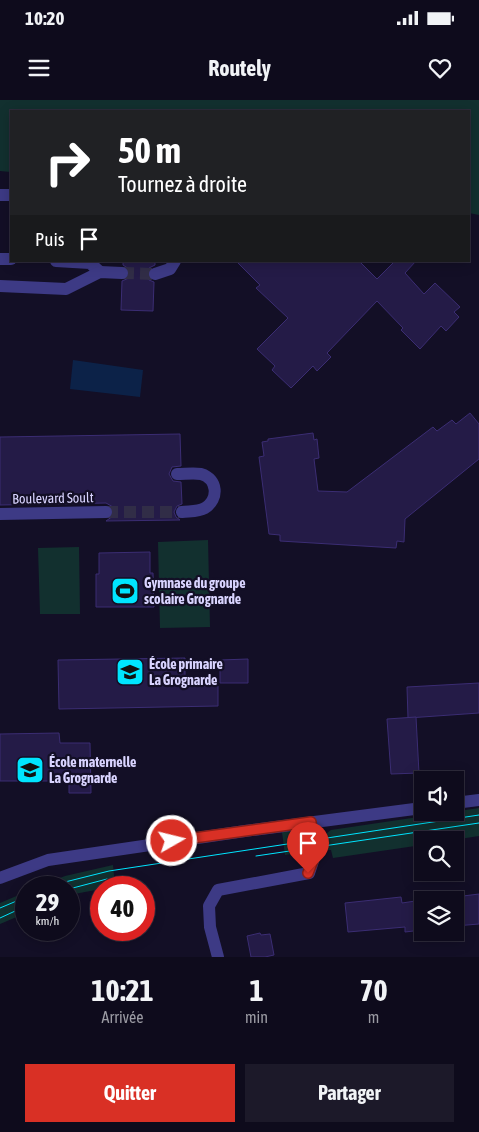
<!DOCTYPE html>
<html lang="fr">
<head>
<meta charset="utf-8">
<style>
	:root { --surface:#0e0b1c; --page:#1c1929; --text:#f1f3f6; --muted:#9b9ba3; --line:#2e2b3b; --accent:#d93025 }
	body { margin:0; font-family:"Asap Condensed",sans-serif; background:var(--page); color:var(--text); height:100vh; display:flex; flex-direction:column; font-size:19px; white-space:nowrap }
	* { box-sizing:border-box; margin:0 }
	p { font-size:16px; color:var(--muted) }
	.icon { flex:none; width:28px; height:28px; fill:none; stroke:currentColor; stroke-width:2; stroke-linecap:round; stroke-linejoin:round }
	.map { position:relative; height:857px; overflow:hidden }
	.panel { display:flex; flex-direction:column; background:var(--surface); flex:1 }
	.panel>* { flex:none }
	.hud { position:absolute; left:10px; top:10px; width:460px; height:152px; border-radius:0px; box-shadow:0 2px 12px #0003,0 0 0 1px var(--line); background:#202124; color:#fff; overflow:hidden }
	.buttons { position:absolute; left:414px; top:671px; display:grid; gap:10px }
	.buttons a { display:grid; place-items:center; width:50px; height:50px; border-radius:0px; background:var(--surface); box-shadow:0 2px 12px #0003,0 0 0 1px var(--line); font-size:25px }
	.speed { position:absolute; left:15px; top:776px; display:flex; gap:10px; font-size:25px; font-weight:700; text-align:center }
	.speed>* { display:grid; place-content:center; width:65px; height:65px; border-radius:50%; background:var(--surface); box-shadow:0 2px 12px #0003,0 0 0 1px var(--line); line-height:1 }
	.speed small { font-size:12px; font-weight:400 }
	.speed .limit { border:8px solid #d22; background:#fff; color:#111 }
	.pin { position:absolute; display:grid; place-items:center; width:42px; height:42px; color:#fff; margin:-51px -21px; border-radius:50% 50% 50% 0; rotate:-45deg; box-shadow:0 0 5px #0007 }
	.pin .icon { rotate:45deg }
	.me { position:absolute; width:55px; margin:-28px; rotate:82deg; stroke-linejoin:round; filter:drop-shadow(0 0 4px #0008) }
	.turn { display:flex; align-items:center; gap:18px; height:105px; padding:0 25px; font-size:22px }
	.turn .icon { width:65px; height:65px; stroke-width:2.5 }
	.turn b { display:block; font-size:35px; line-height:42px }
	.then { display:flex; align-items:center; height:48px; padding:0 25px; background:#0003; gap:10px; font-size:19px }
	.eta { display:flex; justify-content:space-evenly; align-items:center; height:85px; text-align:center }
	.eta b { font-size:30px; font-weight:700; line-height:35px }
	.action { display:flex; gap:10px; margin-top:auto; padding:10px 25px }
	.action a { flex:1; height:58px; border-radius:0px; background:var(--accent); color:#fff; font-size:20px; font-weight:700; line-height:58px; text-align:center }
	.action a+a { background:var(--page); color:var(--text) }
	.status { display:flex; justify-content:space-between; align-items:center; height:35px; padding:0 25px; background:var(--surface); direction:ltr }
	.status svg { height:14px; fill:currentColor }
	header { display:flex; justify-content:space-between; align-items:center; height:65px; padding:0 25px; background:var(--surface); font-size:22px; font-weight:700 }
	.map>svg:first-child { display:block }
	.green { fill:#12302f }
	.water { fill:#0c2248 }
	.building { fill:#241b47; stroke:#3b2d73 }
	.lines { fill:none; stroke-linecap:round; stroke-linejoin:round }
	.minor-tunnel { stroke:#312d47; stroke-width:12; stroke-dasharray:12 6; stroke-linecap:butt }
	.minor { stroke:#3d3a85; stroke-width:12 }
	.tertiary { stroke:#3d3a85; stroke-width:12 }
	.tram { stroke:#00e5ff; stroke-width:1 }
	.route-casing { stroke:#8d1f18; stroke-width:12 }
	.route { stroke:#d93025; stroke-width:9 }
	.labels { text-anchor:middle; stroke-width:4.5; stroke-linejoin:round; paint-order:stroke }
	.street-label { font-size:14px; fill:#d9d4ff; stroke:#130f26 }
	.poi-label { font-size:14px; font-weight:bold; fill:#d9d4ff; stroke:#130f26; text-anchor:start }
</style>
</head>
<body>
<div class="status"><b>10:20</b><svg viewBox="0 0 49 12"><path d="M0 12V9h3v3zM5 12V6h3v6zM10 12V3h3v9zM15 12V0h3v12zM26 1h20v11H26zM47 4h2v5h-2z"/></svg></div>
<header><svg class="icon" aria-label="menu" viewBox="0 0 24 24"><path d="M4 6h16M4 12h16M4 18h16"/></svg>Routely<svg class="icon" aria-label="heart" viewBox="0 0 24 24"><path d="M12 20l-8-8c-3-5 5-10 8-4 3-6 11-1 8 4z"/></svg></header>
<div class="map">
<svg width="479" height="857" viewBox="0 0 479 857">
	<rect width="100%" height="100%" fill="#130f26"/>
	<g class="green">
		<path d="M0,0H479V115L469,113V11H11V72L0,71Z"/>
		<path d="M208,440L210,527L160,528L158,442Z"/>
		<path d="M79,447L80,514H40L38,448Z"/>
		<path d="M479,708V736L453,740H422V745L333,758L331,750H323V742L327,733L331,730Z"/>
		<path d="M291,731L303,737L305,752L285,755L282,732Z"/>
		<path d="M113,765L115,786L101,788V789L69,795V788L37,787L65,776Z"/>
		<path d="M26,792V813L0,824V803Z"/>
	</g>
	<path class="water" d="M73,260L143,270L140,297L70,289Z"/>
	<g class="building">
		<path d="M123,161H155V165L149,168L147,173L149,180L154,182L153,211L121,210L122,181L129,178L130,173L129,169L123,165Z"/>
		<path d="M236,161H359L377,179L395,161H416L405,173L424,194L435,183L460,207L454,212L459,217L446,231L441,226L420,249L401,230L403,228L377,201L327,253L331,257L317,271L313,266L291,288L272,270L275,266L257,249L288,218L256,188L260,185Z"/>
		<path d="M470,313L479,324V359L405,419L404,442L397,441L396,448L280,441V435L269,434L259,357L264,356L262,342L268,341V339L313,333L314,340L317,339L319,358L314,359L318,391L347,392L433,327L437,331L452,320L456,324Z"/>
		<path d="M180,334L181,366L172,367L169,374L173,381L181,382L182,404L177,406L174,412L176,417L180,420L106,421L113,416L114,412L113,407L106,403L0,405V337Z"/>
		<path d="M150,452V473H153L154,507H96V474H99V453Z"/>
		<path d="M185,558V586H218V606L59,609L58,560Z"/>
		<path d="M248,559V583H220V560Z"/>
		<path d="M479,583V613L408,618L407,587Z"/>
		<path d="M416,617L419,673L391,674L387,619Z"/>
		<path d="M59,633L60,643H90L91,693H69V681H0V634Z"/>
		<path d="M479,794V824L455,826V797Z"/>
		<path d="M401,797L402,803L422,800V830L405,832V827L348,832L345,803Z"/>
		<path d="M260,833L261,835L270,834L274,855L265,857H251L247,836Z"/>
	</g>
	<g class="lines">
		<g class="minor-tunnel">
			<path d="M122,173L155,174"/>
			<path d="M106,412H182"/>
		</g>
		<g class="minor">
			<path d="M0,95H11"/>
			<path d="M0,159H11"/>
			<path d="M56,161L90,163L100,172"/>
			<path d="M155,174L170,169L175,161"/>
			<path d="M0,186L66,189L100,172L122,173"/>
			<path d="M177,374C185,374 194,373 201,374C218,379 219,399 205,408C198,412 190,411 182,412"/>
			<path d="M0,414L106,412"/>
			<path d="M218,857L210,827L209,806L218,790L309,773L314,758L311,722"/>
		</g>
		<g class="tertiary">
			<path d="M455,703L479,700"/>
			<path d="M0,778L48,760L245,731L422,708"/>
		</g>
		<g class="tram">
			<path d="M256,756L479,723"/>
			<path d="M50,788L65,782L109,771L479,715"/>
			<path d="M69,789L107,779"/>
			<path d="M0,808L26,797"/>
			<path d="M0,818L26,806"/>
		</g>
	</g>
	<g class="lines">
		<defs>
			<path id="route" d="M172,741L311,722L314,758L308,773"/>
		</defs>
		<use href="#route" class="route-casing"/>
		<use href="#route" class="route"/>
	</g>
	<defs>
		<symbol id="stadium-square" viewBox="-11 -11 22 22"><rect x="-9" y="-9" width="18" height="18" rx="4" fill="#00e5ff" stroke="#130f26"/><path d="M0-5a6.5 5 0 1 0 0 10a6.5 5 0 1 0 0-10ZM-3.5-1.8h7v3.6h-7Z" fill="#111"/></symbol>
		<symbol id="school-square" viewBox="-11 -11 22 22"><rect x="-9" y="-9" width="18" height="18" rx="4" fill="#00e5ff" stroke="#130f26"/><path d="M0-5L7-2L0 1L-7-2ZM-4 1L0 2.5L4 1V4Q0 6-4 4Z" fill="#111"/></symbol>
	</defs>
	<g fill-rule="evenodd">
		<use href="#stadium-square" x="109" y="475" width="32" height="32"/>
		<use href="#school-square" x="114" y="556" width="32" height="32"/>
		<use href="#school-square" x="14" y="654" width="32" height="32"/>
	</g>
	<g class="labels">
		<g class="street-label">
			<text transform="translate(53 398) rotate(-1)" y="5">Boulevard Soult</text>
		</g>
		<g class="poi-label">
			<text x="144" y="488">Gymnase du groupe<tspan x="144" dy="16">scolaire Grognarde</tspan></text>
			<text x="149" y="569">École primaire<tspan x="149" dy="16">La Grognarde</tspan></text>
			<text x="49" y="667">École maternelle<tspan x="49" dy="16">La Grognarde</tspan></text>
		</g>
	</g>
</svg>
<div class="buttons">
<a><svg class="icon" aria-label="sound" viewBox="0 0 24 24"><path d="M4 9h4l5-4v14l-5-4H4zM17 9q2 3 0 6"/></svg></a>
<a><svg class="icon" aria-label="search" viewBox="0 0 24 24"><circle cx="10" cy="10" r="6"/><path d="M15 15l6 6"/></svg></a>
<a><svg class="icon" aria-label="layers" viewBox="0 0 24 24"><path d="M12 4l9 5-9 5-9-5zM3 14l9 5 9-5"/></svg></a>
</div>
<div class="speed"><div>29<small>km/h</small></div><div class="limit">40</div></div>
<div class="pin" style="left:308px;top:773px;background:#d93025"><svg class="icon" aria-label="arrive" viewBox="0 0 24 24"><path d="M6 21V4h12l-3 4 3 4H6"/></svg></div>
<svg class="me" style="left:172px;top:741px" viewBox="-20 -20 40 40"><circle r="17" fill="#d93025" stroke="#fff" stroke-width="3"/><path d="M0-11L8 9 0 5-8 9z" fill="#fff"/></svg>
<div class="hud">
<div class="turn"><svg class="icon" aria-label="right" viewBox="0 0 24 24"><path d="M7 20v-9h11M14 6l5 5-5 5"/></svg><div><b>50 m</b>Tournez à droite</div></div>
<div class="then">Puis<svg class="icon" aria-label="arrive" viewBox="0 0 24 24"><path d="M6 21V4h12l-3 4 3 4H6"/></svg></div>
</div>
</div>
<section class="panel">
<div class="eta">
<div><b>10:21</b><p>Arrivée</p></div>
<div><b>1</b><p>min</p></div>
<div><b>70</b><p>m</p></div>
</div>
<div class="action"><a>Quitter</a><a>Partager</a></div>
</section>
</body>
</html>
